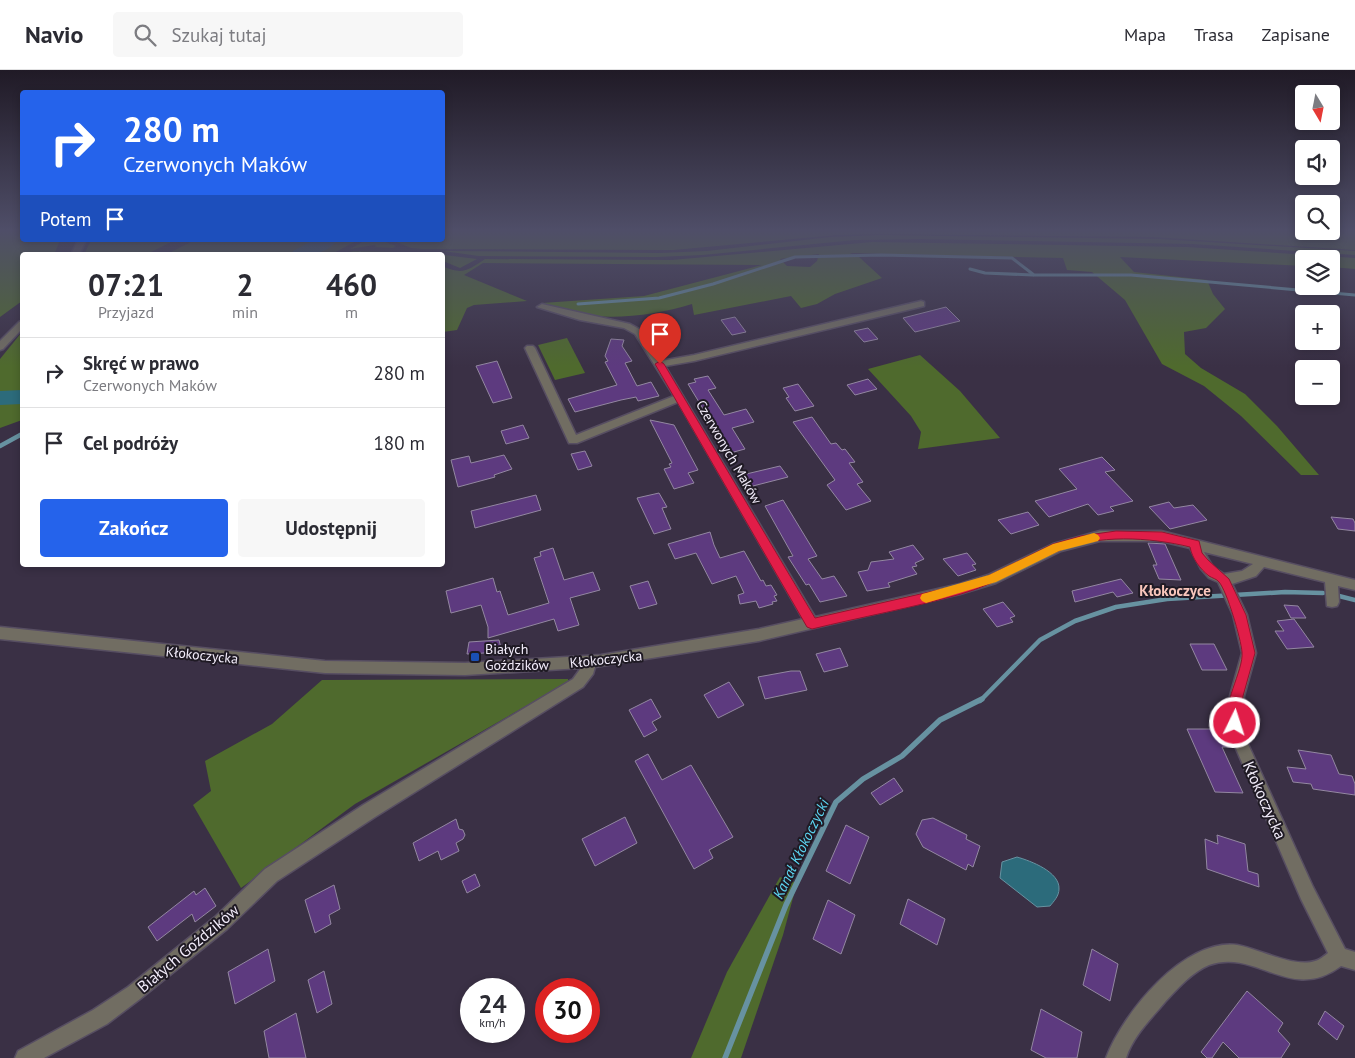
<!DOCTYPE html>
<html lang="pl">
<head>
<meta charset="utf-8">
<style>
	:root { --surface:#fff; --page:#f7f7f7; --text:#2b2b33; --muted:#7c7c81; --line:#e1e1e2; --accent:#2563eb }
	body { margin:0; font-family:"PT Sans",sans-serif; background:var(--page); color:var(--text); height:100vh; display:flex; flex-direction:column; font-size:19px; white-space:nowrap }
	* { box-sizing:border-box; margin:0 }
	p { font-size:16px; color:var(--muted) }
	.icon { flex:none; width:28px; height:28px; fill:none; stroke:currentColor; stroke-width:2; stroke-linecap:round; stroke-linejoin:round }
	.map { position:relative; flex:1; overflow:hidden }
	.side { position:absolute; left:20px; top:182px; width:425px; height:315px; display:flex; flex-direction:column; background:var(--surface); border-radius:5px; box-shadow:0 2px 8px #0003 }
	.side>* { flex:none }
	.banner { position:absolute; left:20px; top:20px; width:425px; height:152px; border-radius:5px; box-shadow:0 2px 8px #0003; background:#2563eb; color:#fff; overflow:hidden }
	.needle { width:32px; rotate:170deg }
	.controls { position:absolute; left:1295px; top:15px; display:grid; gap:10px }
	.controls a { display:grid; place-items:center; width:45px; height:45px; border-radius:5px; background:var(--surface); box-shadow:0 2px 8px #0003; font-size:25px }
	.speed { position:absolute; left:460px; top:908px; display:flex; gap:10px; font-size:25px; font-weight:700; text-align:center }
	.speed>* { display:grid; place-content:center; width:65px; height:65px; border-radius:50%; background:var(--surface); box-shadow:0 2px 8px #0003; line-height:1 }
	.speed small { font-size:12px; font-weight:400 }
	.speed .limit { border:8px solid #d22; background:#fff; color:#111 }
	.pin { position:absolute; display:grid; place-items:center; width:42px; height:42px; color:#fff; margin:-51px -21px; border-radius:50% 50% 50% 0; rotate:-45deg; box-shadow:0 0 5px #0007 }
	.pin .icon { rotate:45deg }
	.me { position:absolute; width:55px; margin:-28px; rotate:4deg; stroke-linejoin:round; filter:drop-shadow(0 0 4px #0008) }
	.turn { display:flex; align-items:center; gap:18px; height:105px; padding:0 20px; font-size:22px }
	.turn .icon { width:65px; height:65px; stroke-width:2.5 }
	.turn b { display:block; font-size:35px; line-height:42px }
	.then { display:flex; align-items:center; height:48px; padding:0 20px; background:#0003; gap:10px; font-size:19px }
	.eta { display:flex; justify-content:space-evenly; align-items:center; height:85px; text-align:center }
	.eta b { font-size:30px; font-weight:700; line-height:35px }
	.action { display:flex; gap:10px; margin-top:auto; padding:10px 20px }
	.action a { flex:1; height:58px; border-radius:5px; background:var(--accent); color:#fff; font-size:20px; font-weight:700; line-height:58px; text-align:center }
	.action a+a { background:var(--page); color:var(--text) }
	ul { padding:0; list-style:none }
	li { display:flex; align-items:center; gap:15px; height:70px; padding:0 20px; border-top:1px solid var(--line) }
	li div { flex:1 }
	li b { display:block; font-size:19px }
	li em { font-style:normal }
	header { display:flex; align-items:center; gap:30px; box-sizing:border-box; height:70px; padding:0 25px; background:var(--surface); border-bottom:1px solid var(--line) }
	header strong { font-size:24px }
	nav { display:flex; gap:28px; margin-inline-start:auto; font-size:18px }
	.search { width:350px; height:45px; background:var(--page); display:flex; align-items:center; gap:12px; box-sizing:border-box; padding:0 18px; border-radius:5px; color:var(--muted); font-size:19px }
	.map>svg:first-child { display:block }
	.green { fill:#4f6a2d; fill-rule:evenodd }
	.water { fill:#2c6b7b; stroke:#6792a1 }
	.lines { fill:none; stroke-linecap:round; stroke-linejoin:round }
	.stream-far2 { stroke:#6792a1; stroke-width:3 }
	.stream-far1 { stroke:#6792a1; stroke-width:4.5 }
	.stream { stroke:#6792a1; stroke-width:5.5 }
	.river { fill:#2c6b7b; fill-rule:evenodd }
	.building { fill:#5d3a7f; stroke:#9387a1 }
	.minor-casing { stroke:#574e62; stroke-width:3 }
	.minor { fill:#716d62; fill-rule:evenodd }
	.route { fill:#e11d48; stroke:#92132f }
	.slow { fill:#f59e0b }
	.transit-dot { fill:#1a4fb4; stroke:#1f1a24; stroke-width:2 }
	.labels { text-anchor:middle; stroke-width:4; stroke-linejoin:round; paint-order:stroke }
	.street-label { font-size:14px; fill:#f2ecfa; stroke:#1f1a24 }
	.poi-label { font-size:14px; fill:#f2ecfa; stroke:#1f1a24; text-anchor:start }
	.neighbourhood-label { font-size:15px; font-weight:bold; fill:#f9c6bb; stroke:#1f1a24 }
	.water-label { font-size:15px; font-style:italic; fill:#5dd7f4; stroke:#1f1a24 }
	.near-street-label { font-size:16px; fill:#f2ecfa; stroke:#1f1a24 }
</style>
</head>
<body>
<header>
<strong>Navio</strong>
<div class="search"><svg class="icon" aria-label="search" viewBox="0 0 24 24"><circle cx="10" cy="10" r="6"/><path d="M15 15l6 6"/></svg>Szukaj tutaj</div>
<nav><a>Mapa</a><a>Trasa</a><a>Zapisane</a></nav>
</header>
<div class="map">
<svg width="1355" height="988" viewBox="0 0 1355 988">
	<rect width="100%" height="100%" fill="#3a3045"/>
	<g class="green">
		<path d="M0,159H22V170H60L54,185H22V231L0,247Z"/>
		<path d="M443,159H1304V161L1355,159V180L1154,167L879,164L837,165L673,180L423,179L411,178L392,170H442Z"/>
		<path d="M879,165L1160,169L1355,181V185L1193,174L919,169L855,170L702,185L656,187L479,186L443,181L660,183L707,181L830,167Z"/>
		<path d="M91,170H175L145,185H84Z"/>
		<path d="M195,170H323L293,185H165Z"/>
		<path d="M334,170H358L330,185H305Z"/>
		<path d="M366,170H380L396,176L393,178L374,177L377,176L374,175L350,179Z"/>
		<path d="M872,172L1187,177L1355,188V199L1331,197V189H1304V196L1120,187L1134,202L1207,210L1213,224L1225,239L1206,258L1184,262L1185,284L1201,298L1245,324L1277,356L1319,405H1301L1241,346L1204,316L1162,294L1125,230L1092,202L1067,200L1063,188L850,183L859,187L882,208L835,224L817,234L801,238L791,226L694,245L692,234C646,248 587,254 542,233L644,226L762,195L483,193L464,205L527,231L474,235L467,238L457,260L443,262L442,196C463,205 467,201 485,189L672,190ZM819,184L817,191L810,197L787,196L780,189Z"/>
		<path d="M353,181L407,182L415,185H339Z"/>
		<path d="M428,183L477,189L460,198L443,191L442,185L424,184Z"/>
		<path d="M22,262V350L0,358V289Z"/>
		<path d="M567,268L585,303L555,310L538,275Z"/>
		<path d="M920,285L960,321L1000,368L918,379L921,362L911,346L868,299Z"/>
		<path d="M568,609V612L355,734L241,818L193,735L211,721L205,691L272,654L322,610Z"/>
		<path d="M780,807L797,813L783,865L741,988H691L727,902Z"/>
	</g>
	<path class="water" d="M1017,787C1031,791 1060,802 1059,819C1059,826 1054,831 1050,836L1037,837L1000,808L1002,792Z"/>
	<g class="lines">
		<g class="stream-far2">
			<path d="M356,185L360,183"/>
			<path d="M970,199L985,203L1033,205"/>
			<path d="M578,234L659,228L713,214L795,187L881,185L1012,188L1034,205H1131L1355,225"/>
		</g>
		<g class="stream-far1">
			<path d="M0,376L22,364"/>
			<path d="M1339,526L1355,530"/>
			<path d="M980,631L1040,570L1075,551L1116,537L1167,529L1285,522L1323,523"/>
		</g>
		<path class="stream" d="M725,988L786,835L836,732L863,709L902,686L940,650L982,629"/>
		<g class="river">
			<path d="M314,170H337C327,185 307,185 291,185L293,181Z"/>
			<path d="M22,320V334L0,335V321Z"/>
		</g>
	</g>
	<g class="building">
		<path d="M946,237L960,251L915,262L903,248Z"/>
		<path d="M735,247L746,262L732,265L721,250Z"/>
		<path d="M868,258L878,269L864,272L854,261Z"/>
		<path d="M611,269L624,270L622,276L632,291L625,293L637,316L651,312L659,326L638,331L636,327L621,330L575,342L568,329L617,315L605,292L608,291L605,286Z"/>
		<path d="M497,291L512,328L493,333L476,296Z"/>
		<path d="M708,306L716,318L708,320L724,345L746,339L754,352L732,358L745,379L730,383L688,314L696,312L694,309Z"/>
		<path d="M868,309L877,319L855,325L847,315Z"/>
		<path d="M798,314L814,336L795,341L786,328L789,327L783,318Z"/>
		<path d="M812,347L831,374L836,373L842,380L845,379L855,392L849,393L863,412L857,414L871,431L846,440L827,415L835,410L793,352Z"/>
		<path d="M650,350L674,355L698,400L688,403L694,413L674,419L664,399L671,397L669,394L672,393Z"/>
		<path d="M523,355L529,368L506,374L501,361Z"/>
		<path d="M585,381L592,396L578,400L571,384Z"/>
		<path d="M504,385L512,399L494,405L495,407L458,417L451,390L469,386L471,393Z"/>
		<path d="M1102,387L1115,400L1105,402L1133,431L1110,437L1114,441L1098,445L1088,434L1049,447L1035,431L1077,419L1059,399Z"/>
		<path d="M780,396L788,407L749,417L742,405Z"/>
		<path d="M659,423L667,437L662,438L671,459L654,464L637,428Z"/>
		<path d="M536,425L541,440L475,458L471,441Z"/>
		<path d="M783,430L817,486L808,489L822,509L834,506L847,526L820,532L809,514L806,515L788,487L793,486L765,436Z"/>
		<path d="M1169,432L1174,438L1193,435L1207,450L1170,459L1149,437Z"/>
		<path d="M1028,442L1039,455L1011,464L998,450Z"/>
		<path d="M1331,447L1353,449L1355,453V461L1338,459Z"/>
		<path d="M710,462L714,475L720,488L744,481L761,511L763,510L766,516L771,515L777,525L774,526L777,531L772,532L773,534L759,538L756,531L740,534L738,525L744,523L736,506L712,514L696,483L675,489L668,474Z"/>
		<path d="M1148,473L1165,474L1181,510L1159,509L1153,495H1157Z"/>
		<path d="M913,475L924,489L915,493L917,496L912,497L917,504L888,513L890,517L867,521L858,502L868,500L871,492L894,489L889,482Z"/>
		<path d="M553,478L564,510L593,502L600,520L570,528L579,555L558,561L554,549L488,568V557L481,535L451,543L446,521L493,508L497,522L500,521L508,545L549,533L534,488L541,486L540,482Z"/>
		<path d="M967,483L976,494L972,495L976,500L958,506L943,489Z"/>
		<path d="M1121,509L1133,523L1117,527L1113,522L1075,532L1072,521Z"/>
		<path d="M648,511L657,534L639,539L630,516Z"/>
		<path d="M1003,532L1015,546L1010,548L1013,552L997,557L983,539Z"/>
		<path d="M1284,535L1298,536L1306,548H1291Z"/>
		<path d="M1294,549L1314,577L1287,579L1275,561H1284L1277,551Z"/>
		<path d="M499,570L502,582L467,584L469,572Z"/>
		<path d="M1190,574H1214L1227,600H1202Z"/>
		<path d="M840,578L848,596L824,602L816,584Z"/>
		<path d="M791,601H800L807,620L765,629L758,607Z"/>
		<path d="M729,612L744,635L718,648L704,625Z"/>
		<path d="M651,629L661,647L652,652L657,660L644,667L629,640Z"/>
		<path d="M1187,659H1226L1233,677H1222L1243,723L1215,722Z"/>
		<path d="M1298,680L1331,685L1339,704L1352,706L1355,714V725L1313,719L1311,714L1293,712L1287,697L1306,699Z"/>
		<path d="M648,684L662,710L691,695L733,767L709,780L713,788L694,799L635,691Z"/>
		<path d="M894,708L903,721L880,735L871,723Z"/>
		<path d="M625,747L637,773L595,796L582,769Z"/>
		<path d="M933,748L967,765L966,769L980,776L973,797L968,794L966,800L923,777L916,764L922,750Z"/>
		<path d="M456,749L459,759L463,760L465,765L463,769L456,773L459,781L441,790L438,781L419,791L413,773Z"/>
		<path d="M846,755L869,767L850,814L826,801Z"/>
		<path d="M1217,765L1245,774L1248,801L1258,804L1259,817L1207,799L1205,769L1218,774Z"/>
		<path d="M475,804L480,816L467,823L462,811Z"/>
		<path d="M334,815L340,839L329,845L331,854L315,863L305,830Z"/>
		<path d="M205,818L216,836L195,852L192,844L157,871L148,857L194,821L196,825Z"/>
		<path d="M908,829L945,849L937,875L900,854Z"/>
		<path d="M828,830L855,845L841,884L813,869Z"/>
		<path d="M268,879L275,911L235,934L228,902Z"/>
		<path d="M1092,879L1118,894L1110,931L1083,915Z"/>
		<path d="M324,901L332,934L317,943L308,910Z"/>
		<path d="M1247,921L1283,953L1278,961L1290,974L1281,988H1239L1223,972L1212,988H1207L1201,982Z"/>
		<path d="M1041,939L1082,962L1077,988H1046L1031,980Z"/>
		<path d="M1325,941L1344,956L1337,970L1318,954Z"/>
		<path d="M296,943L306,988H269L264,961Z"/>
	</g>
	<g class="lines">
		<defs>
			<g id="minor">
				<path d="M78,170H86L79,185H71Z"/>
				<path d="M921,231L924,232V236L694,291L665,296L815,547L960,514L988,505L1053,474L1100,461H1161L1355,510V520L1338,516L1339,532L1337,536L1332,537L1327,536L1325,512L1264,497L1256,506L1232,514L1247,545L1256,583L1244,626L1242,653L1248,674L1313,817L1345,879L1355,882V900L1341,896C1290,934 1257,878 1209,895C1192,902 1177,919 1165,932C1151,949 1133,966 1126,988H1106C1123,943 1184,868 1237,875C1259,879 1294,898 1315,891C1320,890 1324,886 1328,883L1301,829L1234,674L1228,653L1230,626L1242,583L1233,545L1218,512L1209,508L1201,499L1190,478L1161,471H1100L1061,481L996,513L960,524L759,571L595,597L593,604L583,617L375,747L277,811L227,859L140,929L107,954L44,988H15L18,981L93,940L128,917L215,847L265,799L363,735L573,609L581,598L465,605L325,603L0,569V557L325,591L465,593L601,585L759,559L803,549L678,332L577,373H569L525,278L527,276H533L535,278L576,365L674,326L635,264L624,258L580,250L537,237L542,234L630,254L641,260L661,291L694,285ZM1204,482L1253,494L1242,501L1224,504L1213,497Z"/>
				<path d="M22,251V259L3,279L0,280V271L19,252Z"/>
			</g>
		</defs>
		<use href="#minor" class="minor-casing"/>
		<use href="#minor" class="minor"/>
	</g>
	<linearGradient id="sky" x2="0" y2="1"><stop stop-color="#201a26"/><stop offset="0.54" stop-color="#4f4e68"/><stop offset="1" stop-color="#4f4e68" stop-opacity="0"/></linearGradient>
	<rect width="1355" height="297" fill="url(#sky)"/>
	<path class="route" d="M660,291L664,294L815,548L960,515L988,506L1053,474L1081,466L1116,461L1162,462L1199,471L1202,483L1208,490L1229,509L1246,545L1255,583L1243,626L1239,657L1235,659L1230,657C1220,635 1244,601 1242,582C1241,569 1227,521 1219,512C1217,509 1212,508 1209,506C1200,499 1192,488 1190,477C1149,467 1098,464 1058,481C1025,495 996,514 961,524C912,538 861,547 812,559L807,557L655,294Z"/>
	<path class="slow" d="M1094,463L1098,465L1100,468L1098,471L1059,481L996,512L926,533L922,531L920,528L922,524L926,523L989,505L1053,474Z"/>
	<rect class="transit-dot" x="470" y="582" width="10" height="10" rx="2.5"/>
	<g class="labels">
		<g class="street-label">
			<text transform="translate(729 382) rotate(60)" y="5">Czerwonych Maków</text>
			<text transform="translate(202 585) rotate(6)" y="5">Kłokoczycka</text>
			<text transform="translate(606 589) rotate(-6)" y="5">Kłokoczycka</text>
		</g>
		<g class="poi-label">
			<text x="485" y="584">Białych<tspan x="485" dy="16">Goździków</tspan></text>
		</g>
		<g class="neighbourhood-label">
			<text x="1175" y="526">Kłokoczyce</text>
		</g>
		<g class="water-label">
			<text transform="translate(801 779) rotate(-64)" y="5">Kanał Kłokoczycki</text>
		</g>
		<g class="near-street-label">
			<text transform="translate(1265 730) rotate(66)" y="6">Kłokoczycka</text>
			<text transform="translate(188 878) rotate(-40)" y="6">Białych Goździków</text>
		</g>
	</g>
</svg>
<div class="controls">
<a><svg class="needle" viewBox="-14 -14 28 28"><path d="M0-13l5 13h-10z" fill="#e53935"/><path d="M0 13l5-13h-10z" fill="#7c7c81"/></svg></a>
<a><svg class="icon" aria-label="sound" viewBox="0 0 24 24"><path d="M4 9h4l5-4v14l-5-4H4zM17 9q2 3 0 6"/></svg></a>
<a><svg class="icon" aria-label="search" viewBox="0 0 24 24"><circle cx="10" cy="10" r="6"/><path d="M15 15l6 6"/></svg></a>
<a><svg class="icon" aria-label="layers" viewBox="0 0 24 24"><path d="M12 4l9 5-9 5-9-5zM3 14l9 5 9-5"/></svg></a>
<a>+</a>
<a>−</a>
</div>
<div class="speed"><div>24<small>km/h</small></div><div class="limit">30</div></div>
<div class="pin" style="left:660px;top:294px;background:#d93025"><svg class="icon" aria-label="arrive" viewBox="0 0 24 24"><path d="M6 21V4h12l-3 4 3 4H6"/></svg></div>
<svg class="me" style="left:1235px;top:653px" viewBox="-20 -20 40 40"><circle r="17" fill="#e11d48" stroke="#fff" stroke-width="3"/><path d="M0-11L8 9 0 5-8 9z" fill="#fff"/></svg>
<div class="banner">
<div class="turn"><svg class="icon" aria-label="right" viewBox="0 0 24 24"><path d="M7 20v-9h11M14 6l5 5-5 5"/></svg><div><b>280 m</b>Czerwonych Maków</div></div>
<div class="then">Potem<svg class="icon" aria-label="arrive" viewBox="0 0 24 24"><path d="M6 21V4h12l-3 4 3 4H6"/></svg></div>
</div>
<section class="side">
<div class="eta">
<div><b>07:21</b><p>Przyjazd</p></div>
<div><b>2</b><p>min</p></div>
<div><b>460</b><p>m</p></div>
</div>
<ul>
<li><svg class="icon" aria-label="right" viewBox="0 0 24 24"><path d="M7 20v-9h11M14 6l5 5-5 5"/></svg><div><b>Skręć w prawo</b><p>Czerwonych Maków</p></div><em>280 m</em></li>
<li><svg class="icon" aria-label="arrive" viewBox="0 0 24 24"><path d="M6 21V4h12l-3 4 3 4H6"/></svg><div><b>Cel podróży</b></div><em>180 m</em></li>
</ul>
<div class="action"><a>Zakończ</a><a>Udostępnij</a></div>
</section>
</div>
</body>
</html>
